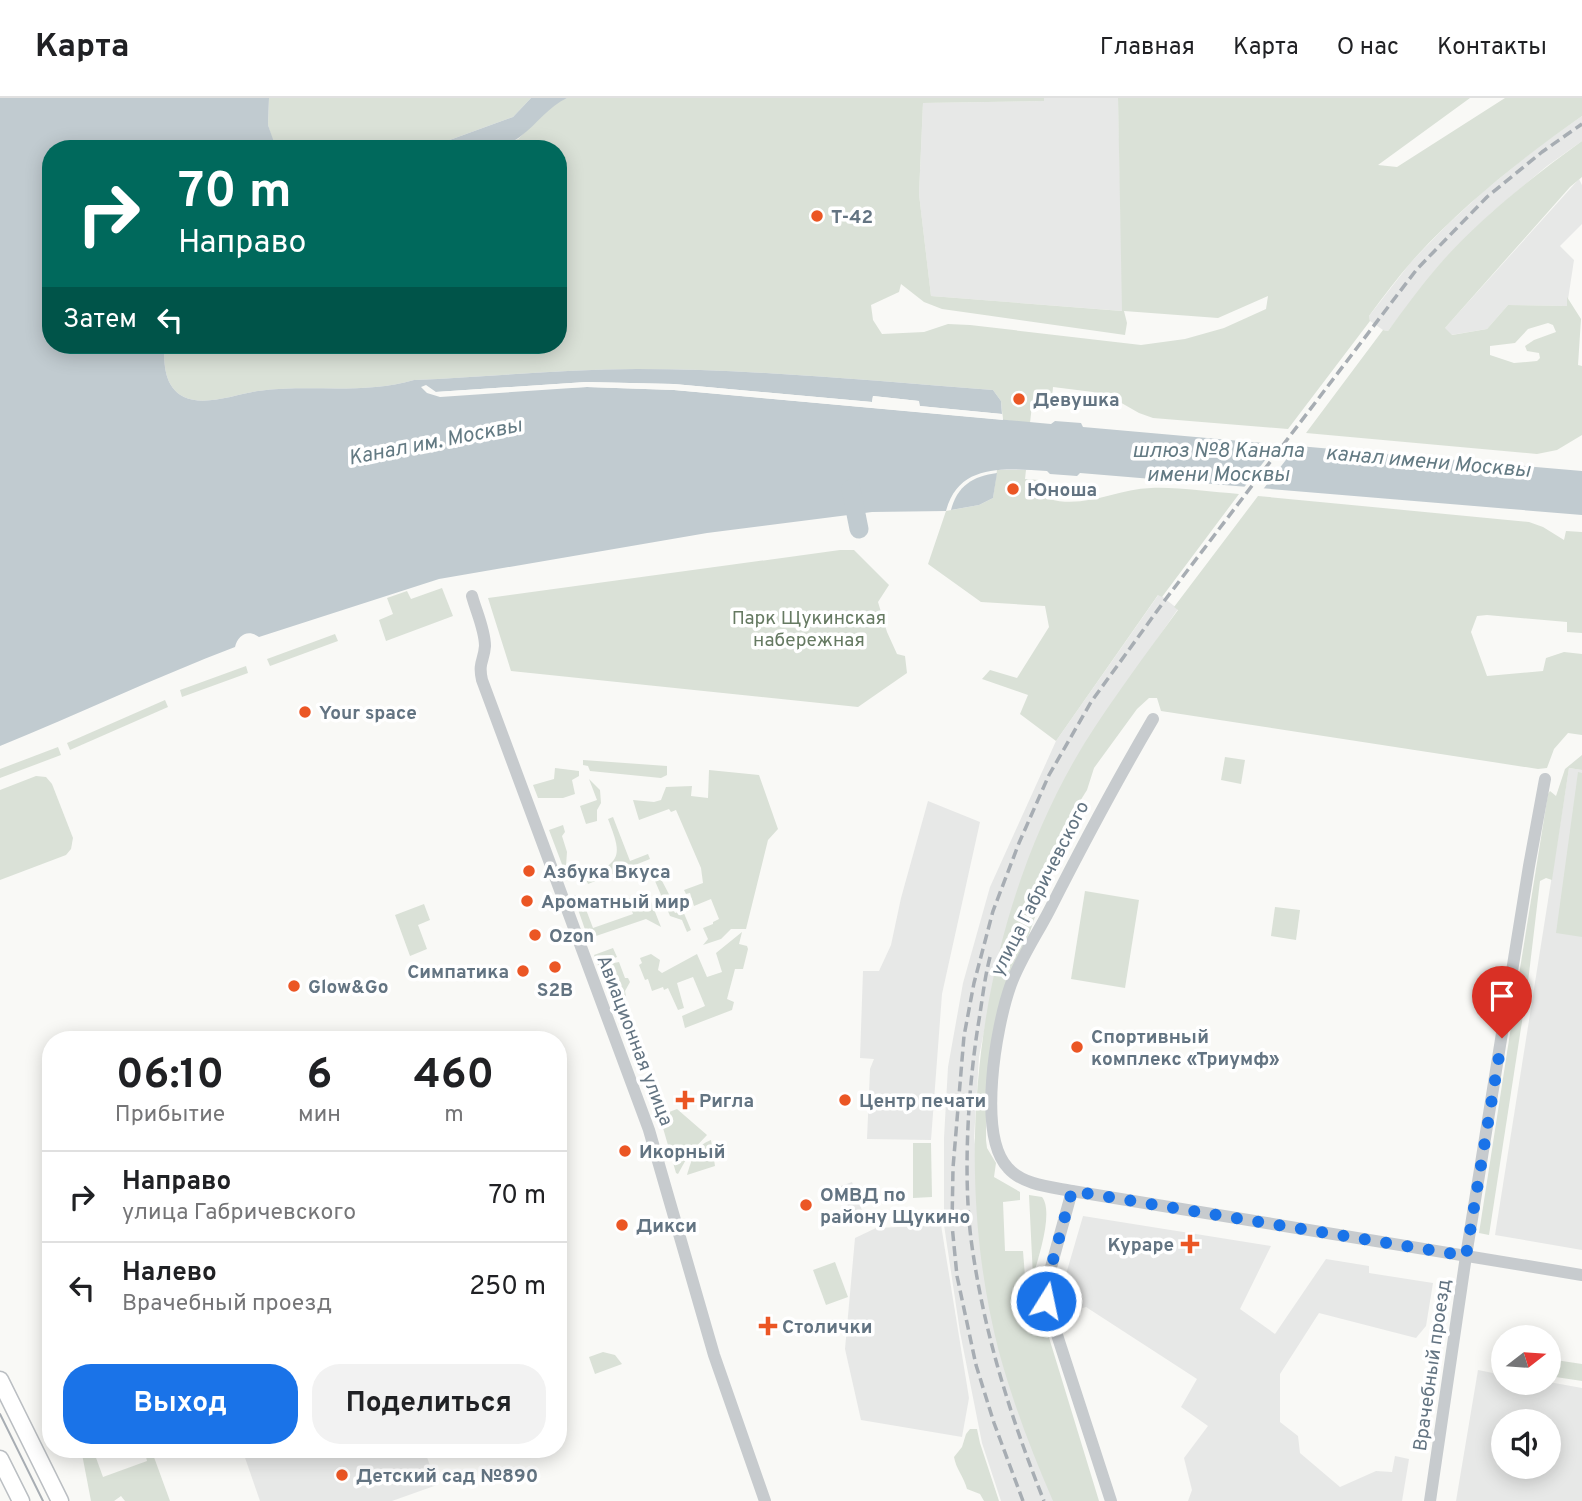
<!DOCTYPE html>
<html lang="ru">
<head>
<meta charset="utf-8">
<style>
	:root { --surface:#fff; --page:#f2f2f2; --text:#202124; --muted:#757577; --line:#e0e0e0; --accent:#1a73e8 }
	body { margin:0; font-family:Overpass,sans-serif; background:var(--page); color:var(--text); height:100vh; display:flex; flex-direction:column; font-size:26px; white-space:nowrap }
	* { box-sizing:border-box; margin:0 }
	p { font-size:23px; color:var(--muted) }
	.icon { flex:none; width:38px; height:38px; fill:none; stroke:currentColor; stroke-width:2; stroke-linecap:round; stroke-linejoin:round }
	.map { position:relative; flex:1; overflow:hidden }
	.drawer { position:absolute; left:42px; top:933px; width:525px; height:427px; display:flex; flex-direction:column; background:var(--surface); border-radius:28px; box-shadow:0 4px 18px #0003 }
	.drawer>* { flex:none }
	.guide { position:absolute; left:42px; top:42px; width:525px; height:214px; border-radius:28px; box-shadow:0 4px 18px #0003; background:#00695c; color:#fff; overflow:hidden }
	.needle { width:46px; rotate:73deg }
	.tools { position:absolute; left:1491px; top:1227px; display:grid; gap:14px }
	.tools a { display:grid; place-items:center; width:70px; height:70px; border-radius:50%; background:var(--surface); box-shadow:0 4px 18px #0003; font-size:35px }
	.pin { position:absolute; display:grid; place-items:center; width:60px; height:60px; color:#fff; margin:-72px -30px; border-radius:50% 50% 50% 0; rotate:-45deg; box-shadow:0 0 7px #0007 }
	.pin .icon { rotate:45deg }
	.me { position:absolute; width:77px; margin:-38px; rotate:10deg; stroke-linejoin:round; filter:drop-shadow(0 0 5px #0008) }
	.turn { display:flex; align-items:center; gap:24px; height:147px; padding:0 21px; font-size:32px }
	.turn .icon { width:91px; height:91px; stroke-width:2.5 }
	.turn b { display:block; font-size:49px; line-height:60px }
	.then { display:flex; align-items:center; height:66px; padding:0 21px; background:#0003; gap:14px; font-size:26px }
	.eta { display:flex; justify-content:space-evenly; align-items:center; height:119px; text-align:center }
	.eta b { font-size:42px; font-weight:700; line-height:49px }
	.button { display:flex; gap:14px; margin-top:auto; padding:14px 21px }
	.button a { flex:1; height:80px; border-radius:28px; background:var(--accent); color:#fff; font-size:28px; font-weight:700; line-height:80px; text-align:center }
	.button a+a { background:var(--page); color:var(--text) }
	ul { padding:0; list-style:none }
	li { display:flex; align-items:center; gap:21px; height:91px; padding:0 21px; border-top:2px solid var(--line) }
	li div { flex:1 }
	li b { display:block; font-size:26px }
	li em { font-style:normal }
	header { display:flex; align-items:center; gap:42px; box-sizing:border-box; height:98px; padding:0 35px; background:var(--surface); border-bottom:2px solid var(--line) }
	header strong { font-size:33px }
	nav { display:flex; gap:38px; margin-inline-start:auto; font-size:24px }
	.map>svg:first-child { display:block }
	.built { fill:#e7e8e7; fill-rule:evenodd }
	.green { fill:#dae1d7; fill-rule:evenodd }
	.water { fill:#c1cbd0 }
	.pier { fill:#f9f9f6 }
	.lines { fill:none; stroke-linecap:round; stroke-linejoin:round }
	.river { stroke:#c1cbd0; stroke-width:19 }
	.major-casing { stroke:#babec2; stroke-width:19 }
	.minor { stroke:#c7cbce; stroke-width:12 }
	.major { stroke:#fff; stroke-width:16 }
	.tram { stroke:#a7adb3; stroke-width:2 }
	.rail { stroke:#a7adb3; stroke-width:3.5; stroke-dasharray:10 5; stroke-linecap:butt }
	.route { stroke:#1a73e8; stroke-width:12; stroke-dasharray:0 21.6 }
	.poi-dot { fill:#eb5624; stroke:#fff; stroke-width:2.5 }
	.labels { text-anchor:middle; stroke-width:7; stroke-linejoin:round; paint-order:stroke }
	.poi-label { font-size:19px; font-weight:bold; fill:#637482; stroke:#fff; text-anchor:start }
	.park-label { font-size:19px; fill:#667a62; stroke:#fff }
	.street-label { font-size:19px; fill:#637482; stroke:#fff }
	.water-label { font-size:21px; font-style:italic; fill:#637a83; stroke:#fff }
</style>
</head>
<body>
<header>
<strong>Карта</strong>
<nav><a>Главная</a><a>Карта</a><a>О нас</a><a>Контакты</a></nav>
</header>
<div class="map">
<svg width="1582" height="1403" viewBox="0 0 1582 1403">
	<rect width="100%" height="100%" fill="#f9f9f6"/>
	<g class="built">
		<path d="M1044,0H1118L1123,213L931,198L919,96L923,5L1043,3Z"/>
		<path d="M1582,18V43L1547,68L1491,115L1439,167L1388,233L1383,232L1370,223L1369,218L1411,164L1447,127L1484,93L1538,49Z"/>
		<path d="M1579,81L1582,87V126L1560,148L1574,162L1567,208L1508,207L1487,231L1451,237L1444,231Z"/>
		<path d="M1159,496L1178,511L1084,647L1057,697L1034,749L1017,795L999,856L979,959L974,1040L990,1140L1094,1403H1001L982,1345L960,1234L944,1127V1040L948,969L963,885L990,789L1056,643Z"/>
		<path d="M1569,670L1582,672V1152L1495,1137Z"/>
		<path d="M928,703L980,724L942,896L931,1042L867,1041L870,971L874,961L860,960L863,873H879L891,847L901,800Z"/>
		<path d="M852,1084L865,1121L854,1125L841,1088Z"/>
		<path d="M1083,1118L1271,1148L1240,1211L1275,1236L1326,1161L1369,1168V1175L1433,1185L1426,1228L1416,1240L1319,1215L1280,1276V1324L1298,1338L1300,1355L1340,1389L1376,1373L1392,1374L1395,1358L1409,1361L1402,1403H1188L1192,1392L1184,1360L1208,1328L1181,1309L1197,1281L1086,1209L1066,1215L1060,1197Z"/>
		<path d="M941,1127L969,1300L962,1339L861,1322L845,1251L855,1140L876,1130Z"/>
		<path d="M1478,1272L1503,1277V1284H1549L1582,1290V1403H1456ZM1503,1323H1549V1368H1503Z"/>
		<path d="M242,1351H424L437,1387L392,1403H260Z"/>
	</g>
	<g class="green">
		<path d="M269,0H531L513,19L425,51H257L274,47L268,27Z"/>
		<path d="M567,0H1044V3L923,5L919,96L931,198L1122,213L1118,0H1470L1378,67L1397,69L1505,0H1582V18C1521,61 1463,107 1413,162C1397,180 1383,199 1369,218L1370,223L1288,331L1153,320L1139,315L1118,303L1104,301L1093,294L1053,289L1052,301H1048V308L1032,307L1030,325L1003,322L1001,303L993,292C875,283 756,271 637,271C563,271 488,279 414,282C363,297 310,286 258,293C237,296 205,309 184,299C164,289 164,266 164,247H558V51H490L518,41L557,3ZM901,186L924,204L942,211L1125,237L1127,225L1124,213L1218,220L1268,198L1266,211L1224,230L1185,241L1141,247L970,227L948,226L924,234L882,236L873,222L871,207L899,194Z"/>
		<path d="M1582,43V79L1570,89L1445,230L1452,237L1487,231L1508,207L1567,208V199L1581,221L1578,267L1582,268V337L1557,352L1537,356L1306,335L1383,232L1388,233C1404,211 1420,189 1438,168C1480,120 1531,80 1582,43ZM1548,225L1553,227L1556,234L1534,242L1525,248L1527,253L1539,255L1540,260L1537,263L1514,265L1490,257V248L1515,245L1528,231Z"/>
		<path d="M997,372H1026L1025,381L1039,382V394L1049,395V401C1085,411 1116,391 1151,390C1180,389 1210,394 1239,396L1162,499L1158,497L1056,643L1020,616L1028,597L982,581L990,572L1017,580L1049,529L1045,508L981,504L928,466L946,413L979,407L993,400Z"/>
		<path d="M1258,398L1529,424L1543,429L1564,442L1566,433L1582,434V535L1567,534V524L1487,517L1477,518L1471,534L1487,578L1543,573L1546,560L1564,554L1582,556V637L1568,635L1554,651L1547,670L1538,671L1161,613L1157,600H1149L1137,611L1094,670L1087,692L1067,724L1035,803L1036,816L1024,851L1009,882L986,1013V1042L987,1050L996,1065L994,1079L1020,1094V1102L1003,1104L1005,1153H1023L1027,1204L1026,1227L1047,1233L1099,1403H1053C1032,1355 1013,1305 999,1254C948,1058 978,820 1084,646C1113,600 1146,556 1178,512L1174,509Z"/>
		<path d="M840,452H854L889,487L878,504L887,534L897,556L905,558L907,575L858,609L511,573L488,500Z"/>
		<path d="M442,490L453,518L386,543L379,522L393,516L387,500L407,493L411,501Z"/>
		<path d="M335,536L338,543L270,568L267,561Z"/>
		<path d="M246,568L248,575L182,599L180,592Z"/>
		<path d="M165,602L168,609L70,652L67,645Z"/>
		<path d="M58,649L61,657L0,680V671Z"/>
		<path d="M1582,657V672L1569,670L1552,782L1546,780L1540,783L1528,884L1518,883L1548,696L1550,693L1556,698L1565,671Z"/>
		<path d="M1225,659L1245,662L1241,686L1221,682Z"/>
		<path d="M583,662L667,668V677L661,680L590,673L588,668L583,667Z"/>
		<path d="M555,670L579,673V678L572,682L575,696L563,700H538L533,687L554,681Z"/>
		<path d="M709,672L759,677L778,731L768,742L746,831H731L721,841L703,847L708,841L703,830L713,826V824L719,821L711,801L694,808L690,795L686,796L684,792L703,785L701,770L676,712L671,714L669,711L639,722L633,702L654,704L661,702L666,689L692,688L691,698L708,700Z"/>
		<path d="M1578,674L1582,675V839L1556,835Z"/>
		<path d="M36,678L46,679L52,686L73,740L71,751L66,757L0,782V692Z"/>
		<path d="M589,681L600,692L601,705L597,712V723L586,726L580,708L597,702Z"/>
		<path d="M613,719L630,763L648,756L650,761L588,786L585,779C623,764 622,757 608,721Z"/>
		<path d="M563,727L565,734L562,738L567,754L566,768L563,769L549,732Z"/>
		<path d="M661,781L672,802L670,803L675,815L683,813L691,832L687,834L682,822L670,818L655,783Z"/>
		<path d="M1085,793L1139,802L1125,890L1071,881Z"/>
		<path d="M643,795L648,796L661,829L646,821L596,838L595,841L589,843L573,797H579L582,801L593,830L633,816L628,801Z"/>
		<path d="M424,806L430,822L418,827L427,851L410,858L395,817Z"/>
		<path d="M1275,809L1300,812L1296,842L1271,838Z"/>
		<path d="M742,834L739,846L747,848L748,851L743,871H735L727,901L734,904L732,912L685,930L682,918L705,908L693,879L677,885L684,910L678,912L668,890L664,892L663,889L652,893L648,881L645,882L639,867L642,865L640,860L651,856L660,862L658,872L662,875L697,856L707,879L722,874L716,855Z"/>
		<path d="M613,850L617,859L612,861L614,865L619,864L625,880H628L630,884L625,893L630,920L618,917L594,857Z"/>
		<path d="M1515,903L1525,904L1489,1137L1479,1135Z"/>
		<path d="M677,1011L707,1037L689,1056L678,1076L676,1075L661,1023L664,1016Z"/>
		<path d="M711,1042L715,1068L687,1077C692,1061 695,1048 711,1042Z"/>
		<path d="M913,1045H931L932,1099L913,1100Z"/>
		<path d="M1029,1097L1042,1099C1054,1114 1038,1160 1033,1179Z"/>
		<path d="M835,1164L848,1199L826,1207L813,1172Z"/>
		<path d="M603,1254L615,1257L622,1266L595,1276L589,1259Z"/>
		<path d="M1549,1261L1582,1266V1283L1549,1278Z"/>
		<path d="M970,1331H977L980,1345L999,1403H984L980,1396L967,1391C964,1379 956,1371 954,1359L962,1349L966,1336Z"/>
		<path d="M95,1351H111L95,1357L103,1379L147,1363L144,1351H151L170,1403H125L121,1398L114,1403H91L82,1356Z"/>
	</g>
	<g class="water">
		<path d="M0,0H269L268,27L275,47L257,51H51V247H164C164,266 164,289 184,299C205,309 237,296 258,293C310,286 363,297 414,282C488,279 563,271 637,271C756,271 875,283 993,292L1001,303L1002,316L919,308V303L873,298L872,304L674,286L586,284L435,294L430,292L427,295L587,289L674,292L1040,325L1051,326L1055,323L1081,325L1083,329L1582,373V417L1080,375L1077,378L1050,376L1047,373C1006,371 959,364 946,413L872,414L707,435L439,481L259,539C248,531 238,537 235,549C156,579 79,616 0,648Z"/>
		<path d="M531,0H567C549,8 537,26 521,38C496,58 455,51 425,51L513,19Z"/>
		<path d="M997,375L993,400L979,407L951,412C957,388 973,378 997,375Z"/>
	</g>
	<g class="pier">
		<path d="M586,284L674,286L872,304L873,298L919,303L920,308L1002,316L1003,322L674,292L587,289L440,299L427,295L421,289L426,287L436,294Z"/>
		<path d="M1280,343L1299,345L1261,394L1242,392Z"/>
	</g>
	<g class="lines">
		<path class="river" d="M851,391L859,431"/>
		<defs>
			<g id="major">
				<path d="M0,1282L60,1403"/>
				<path d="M0,1361L21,1403"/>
			</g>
		</defs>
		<use href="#major" class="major-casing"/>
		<g class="minor">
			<path d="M472,498C476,513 485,532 485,548C484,563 478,564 482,582L649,1032L714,1257L765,1403"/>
			<path d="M1153,621C1116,684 1082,748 1049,813C1036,838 1019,863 1010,889C996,929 977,1037 1008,1070C1023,1087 1051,1089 1072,1093L1582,1177"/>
			<path d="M1072,1093L1045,1191L1046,1203L1111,1403"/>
			<path d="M1430,1403L1466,1158L1529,768L1545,681"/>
		</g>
		<use href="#major" class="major"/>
		<path class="tram" d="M0,1316L43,1403"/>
		<g class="rail">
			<path d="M990,859C984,882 982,905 978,928C968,992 963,1076 971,1141C983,1232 1010,1318 1044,1403"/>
			<path d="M1023,1403L994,1325L976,1267L957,1178L952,1127L953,1070L964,938L974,885L993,813L1019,745L1049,677L1091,604L1165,502L1417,171L1487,99L1542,54L1582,26"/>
		</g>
	</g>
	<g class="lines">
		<path class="route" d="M1046,1203L1045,1191L1072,1093L1466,1158L1502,940"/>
	</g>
	<g class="poi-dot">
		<circle cx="817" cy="118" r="7"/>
		<circle cx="1019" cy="301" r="7"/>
		<circle cx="1013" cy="391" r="7"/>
		<circle cx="305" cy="614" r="7"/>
		<circle cx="529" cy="773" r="7"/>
		<circle cx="527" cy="803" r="7"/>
		<circle cx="535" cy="837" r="7"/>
		<circle cx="555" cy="869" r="7"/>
		<circle cx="523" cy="873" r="7"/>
		<circle cx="294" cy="888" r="7"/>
		<circle cx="1077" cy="949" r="7"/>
		<path d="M681.5 991.5h7v7h7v7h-7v7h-7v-7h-7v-7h7z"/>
		<circle cx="845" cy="1002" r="7"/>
		<circle cx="625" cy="1053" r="7"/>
		<circle cx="806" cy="1107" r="7"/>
		<circle cx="622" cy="1127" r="7"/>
		<path d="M1186.5 1135.5h7v7h7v7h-7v7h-7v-7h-7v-7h7z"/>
		<path d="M764.5 1217.5h7v7h7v7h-7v7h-7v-7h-7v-7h7z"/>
		<circle cx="342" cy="1377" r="7"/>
	</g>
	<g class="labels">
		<g class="poi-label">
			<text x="831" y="125">Т-42</text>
			<text x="1033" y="308">Девушка</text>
			<text x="1027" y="398">Юноша</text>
			<text x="319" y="621">Your space</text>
			<text x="543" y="780">Азбука Вкуса</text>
			<text x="541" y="810">Ароматный мир</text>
			<text x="549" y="844">Ozon</text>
			<text x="509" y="880" text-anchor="end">Симпатика</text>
			<text x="308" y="895">Glow&amp;Go</text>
			<text x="555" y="898" text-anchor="middle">S2B</text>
			<text x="1091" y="945">Спортивный<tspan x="1091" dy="22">комплекс «Триумф»</tspan></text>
			<text x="699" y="1009">Ригла</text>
			<text x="859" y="1009">Центр печати</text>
			<text x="639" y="1060">Икорный</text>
			<text x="820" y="1103">ОМВД по<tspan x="820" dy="22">району Щукино</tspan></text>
			<text x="636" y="1134">Дикси</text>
			<text x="1174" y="1153" text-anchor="end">Кураре</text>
			<text x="782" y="1235">Столички</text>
			<text x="356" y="1384">Детский сад №890</text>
		</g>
		<g class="park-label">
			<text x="809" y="526">Парк Щукинская<tspan x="809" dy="22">набережная</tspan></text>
		</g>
		<g class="street-label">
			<text transform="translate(1039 790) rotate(-63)" y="7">улица Габричевского</text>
			<text transform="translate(636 942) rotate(69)" y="7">Авиационная улица</text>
			<text transform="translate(1431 1267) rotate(-82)" y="7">Врачебный проезд</text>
		</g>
		<g class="water-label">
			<text transform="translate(435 343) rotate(-11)" y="7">Канал им. Москвы</text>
			<text x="1218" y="359">шлюз №8 Канала<tspan x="1218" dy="24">имени Москвы</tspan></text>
			<text transform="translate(1428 363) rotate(5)" y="7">канал имени Москвы</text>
		</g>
	</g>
</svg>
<div class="tools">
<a><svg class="needle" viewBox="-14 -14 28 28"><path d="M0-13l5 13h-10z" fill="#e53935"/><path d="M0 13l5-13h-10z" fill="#757577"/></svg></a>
<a><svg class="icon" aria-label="sound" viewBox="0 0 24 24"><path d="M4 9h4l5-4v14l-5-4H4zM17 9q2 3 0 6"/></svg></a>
</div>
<div class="pin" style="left:1502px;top:940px;background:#d93025"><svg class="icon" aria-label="arrive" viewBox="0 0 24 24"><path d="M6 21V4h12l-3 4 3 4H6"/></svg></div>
<svg class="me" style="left:1046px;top:1203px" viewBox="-20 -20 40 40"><circle r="17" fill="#1a73e8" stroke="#fff" stroke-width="3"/><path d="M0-11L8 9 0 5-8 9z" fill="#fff"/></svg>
<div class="guide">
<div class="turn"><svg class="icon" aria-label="right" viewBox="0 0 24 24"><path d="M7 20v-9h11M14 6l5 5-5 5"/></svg><div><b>70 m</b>Направо</div></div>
<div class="then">Затем<svg class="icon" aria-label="left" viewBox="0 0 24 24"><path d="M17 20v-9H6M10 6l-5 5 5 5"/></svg></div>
</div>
<section class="drawer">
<div class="eta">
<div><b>06:10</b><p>Прибытие</p></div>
<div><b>6</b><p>мин</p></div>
<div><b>460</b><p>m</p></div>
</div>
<ul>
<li><svg class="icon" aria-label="right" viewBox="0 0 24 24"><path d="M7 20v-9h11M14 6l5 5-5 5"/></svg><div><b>Направо</b><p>улица Габричевского</p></div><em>70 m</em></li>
<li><svg class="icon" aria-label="left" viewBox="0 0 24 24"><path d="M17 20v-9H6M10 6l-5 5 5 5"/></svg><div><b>Налево</b><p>Врачебный проезд</p></div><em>250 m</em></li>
</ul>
<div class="button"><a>Выход</a><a>Поделиться</a></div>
</section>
</div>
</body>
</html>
